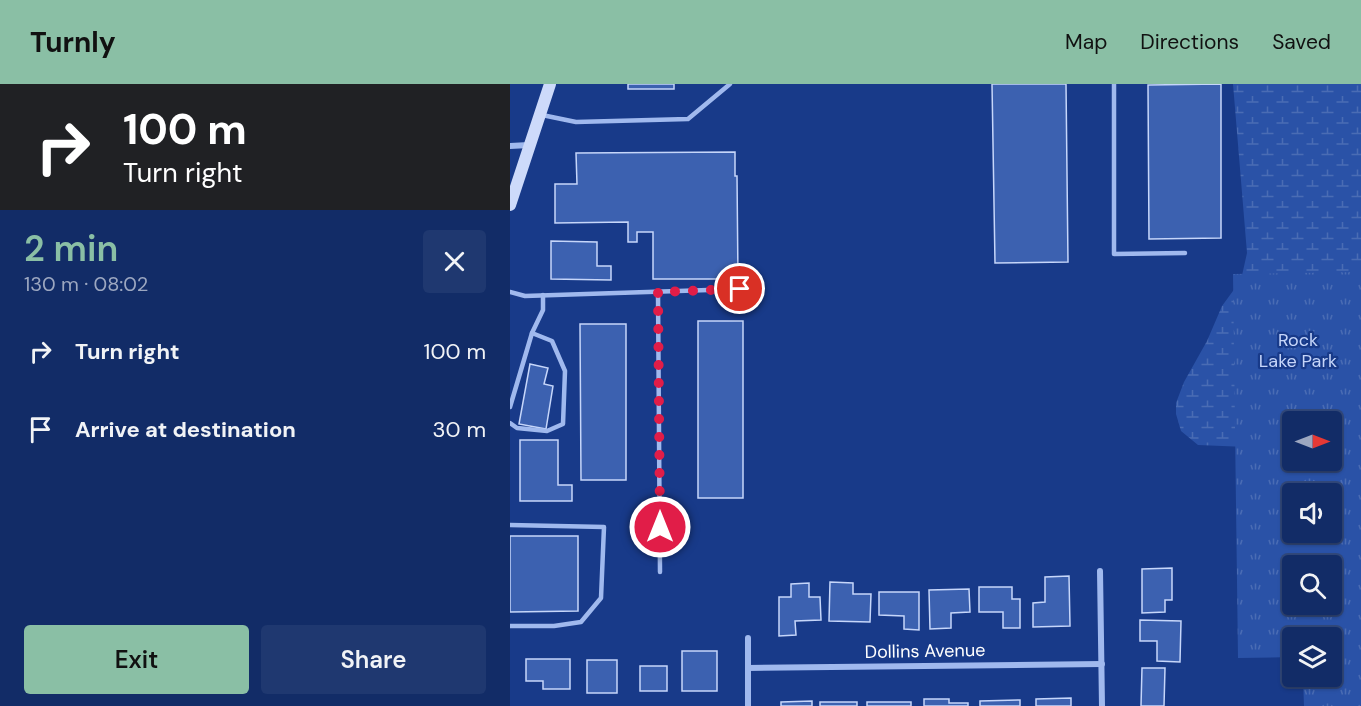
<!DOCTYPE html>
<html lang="en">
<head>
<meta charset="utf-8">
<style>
	:root { --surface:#122c67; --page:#1f3870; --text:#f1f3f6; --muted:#9ca7c0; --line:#31487b; --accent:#8abfa5 }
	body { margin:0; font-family:"DM Sans",sans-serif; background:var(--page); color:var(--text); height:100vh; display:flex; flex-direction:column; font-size:22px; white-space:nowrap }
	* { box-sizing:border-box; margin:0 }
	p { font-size:20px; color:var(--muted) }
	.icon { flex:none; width:33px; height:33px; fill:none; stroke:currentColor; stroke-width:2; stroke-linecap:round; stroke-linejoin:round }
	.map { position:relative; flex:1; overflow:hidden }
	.sheet { display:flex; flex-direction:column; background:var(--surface); width:510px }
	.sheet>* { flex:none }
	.top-card { background:#202124; color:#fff; overflow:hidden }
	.needle { width:39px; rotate:90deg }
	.buttons { position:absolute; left:772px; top:327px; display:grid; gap:12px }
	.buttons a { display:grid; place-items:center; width:60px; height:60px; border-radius:6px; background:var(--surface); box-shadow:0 2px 4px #0004,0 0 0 2px var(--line); font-size:30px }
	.pin { position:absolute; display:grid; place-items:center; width:51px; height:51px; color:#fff; margin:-26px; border:3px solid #fff; border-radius:50%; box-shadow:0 2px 6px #0007 }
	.me { position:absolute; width:66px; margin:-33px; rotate:0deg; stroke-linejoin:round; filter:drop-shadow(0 0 4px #0008) }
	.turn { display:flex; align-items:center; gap:21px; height:126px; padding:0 24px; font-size:27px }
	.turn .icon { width:78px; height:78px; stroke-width:2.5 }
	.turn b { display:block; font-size:42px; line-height:51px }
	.round { display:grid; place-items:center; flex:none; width:63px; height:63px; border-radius:6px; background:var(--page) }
	.headline { display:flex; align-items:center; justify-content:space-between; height:102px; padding:0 24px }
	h1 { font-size:36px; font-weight:600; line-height:45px; color:var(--accent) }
	.button { display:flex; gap:12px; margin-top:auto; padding:12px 24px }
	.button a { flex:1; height:69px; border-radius:6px; background:var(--accent); color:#111; font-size:24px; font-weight:600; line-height:69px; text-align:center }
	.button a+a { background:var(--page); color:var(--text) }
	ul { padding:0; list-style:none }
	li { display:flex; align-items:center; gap:18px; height:78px; padding:0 24px }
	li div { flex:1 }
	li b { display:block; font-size:22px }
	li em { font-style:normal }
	header { display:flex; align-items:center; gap:36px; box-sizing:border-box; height:84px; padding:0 30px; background:var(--accent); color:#111 }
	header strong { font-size:28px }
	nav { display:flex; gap:33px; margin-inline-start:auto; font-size:21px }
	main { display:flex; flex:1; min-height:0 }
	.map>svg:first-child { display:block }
	.wetland { fill:url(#wetland-marsh) }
	.park { fill:url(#park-tufts); fill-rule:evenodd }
	.building { fill:#3c61b0; stroke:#c6d6fa; stroke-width:1.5 }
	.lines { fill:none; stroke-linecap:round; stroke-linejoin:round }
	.lane { stroke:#a0b9ee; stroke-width:4.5 }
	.street { stroke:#a0b9ee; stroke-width:6 }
	.secondary { stroke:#cddafa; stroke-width:12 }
	.route { stroke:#e11d48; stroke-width:10; stroke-dasharray:0 18 }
	.labels { text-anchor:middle; stroke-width:4.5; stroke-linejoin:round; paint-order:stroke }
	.park-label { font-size:18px; fill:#c6d6fa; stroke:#183a89 }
	.street-label { font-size:18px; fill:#fff; stroke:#183a89 }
</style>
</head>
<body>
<header>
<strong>Turnly</strong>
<nav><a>Map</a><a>Directions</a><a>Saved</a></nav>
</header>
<main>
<section class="sheet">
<div class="top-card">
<div class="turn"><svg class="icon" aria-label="right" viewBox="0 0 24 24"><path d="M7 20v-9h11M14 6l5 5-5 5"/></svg><div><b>100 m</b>Turn right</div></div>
</div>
<div class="headline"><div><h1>2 min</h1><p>130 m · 08:02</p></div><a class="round"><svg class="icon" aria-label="close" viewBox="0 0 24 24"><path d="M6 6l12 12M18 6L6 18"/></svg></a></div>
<ul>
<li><svg class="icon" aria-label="right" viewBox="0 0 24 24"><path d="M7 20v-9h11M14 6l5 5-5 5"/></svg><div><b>Turn right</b></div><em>100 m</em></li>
<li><svg class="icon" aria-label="arrive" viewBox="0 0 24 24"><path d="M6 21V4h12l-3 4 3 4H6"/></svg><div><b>Arrive at destination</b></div><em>30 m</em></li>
</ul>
<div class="button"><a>Exit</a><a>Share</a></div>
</section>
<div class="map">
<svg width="851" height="622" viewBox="0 0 851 622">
	<defs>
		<pattern id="wetland-marsh" width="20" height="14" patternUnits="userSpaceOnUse" patternTransform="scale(1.5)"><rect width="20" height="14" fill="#2a52a7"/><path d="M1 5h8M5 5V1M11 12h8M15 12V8" fill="none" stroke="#4a6cb4"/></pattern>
		<pattern id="park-tufts" width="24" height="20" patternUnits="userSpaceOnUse" patternTransform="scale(1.5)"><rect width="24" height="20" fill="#2a52a7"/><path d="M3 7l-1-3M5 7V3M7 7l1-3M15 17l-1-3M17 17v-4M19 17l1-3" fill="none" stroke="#4a6cb4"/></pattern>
	</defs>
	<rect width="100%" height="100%" fill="#183a89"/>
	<path class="wetland" d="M723,0H851V367L822,338H783V365L688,361L671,347L666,330V319L674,298L697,257L712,222L731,196L737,169Z"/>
	<path class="park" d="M851,188V622H794L793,593L822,592V554H783V573L728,574L723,190ZM783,338H822V376H783ZM783,410H822V448H783ZM783,482H822V520H783Z"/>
	<g class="building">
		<rect x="118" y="0" width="46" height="5"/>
		<path d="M482,0H556L558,178L485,179Z"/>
		<path d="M711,0V154L639,155L638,1Z"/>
		<path d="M225,68V92H227L228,195H143V148H127V158H118V138L45,139V100H67L66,69Z"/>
		<path d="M41,157L87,158V182H101V196L41,195Z"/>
		<rect x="188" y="237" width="45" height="177"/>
		<path d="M70,240H116V396H71Z"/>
		<path d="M20,280L38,284L34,300L43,302L36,345L9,340Z"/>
		<path d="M10,356H48V401H62V417H10Z"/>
		<path d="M0,452H68V527L0,528Z"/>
		<path d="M662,484V516H655V528L632,529V485Z"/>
		<path d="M559,492L560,542L523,543V519L535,518V493Z"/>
		<path d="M320,498L343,499V510H361L360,538L319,537Z"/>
		<path d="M299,499V513H310L311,536L285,537L286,551L269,552V513H281V500Z"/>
		<path d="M469,503H502V515H510V544H493V528H469Z"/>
		<path d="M459,505L460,528L441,529V544L420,545L419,506Z"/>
		<path d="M369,508H409V546L394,545V532L369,531Z"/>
		<path d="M630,536L671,537L670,578L647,577V557H630Z"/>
		<rect x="172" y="567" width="35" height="40"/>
		<path d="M16,575H60V605H33V597H16Z"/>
		<rect x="77" y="576" width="30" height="33"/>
		<rect x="130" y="582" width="27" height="25"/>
		<path d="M632,584H655L654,622H631Z"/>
		<path d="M561,614V622H526V615Z"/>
		<path d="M414,615H439V619H458V622H414Z"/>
		<path d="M510,616V622H470V617Z"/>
		<path d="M302,617V622H271V618Z"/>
		<rect x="310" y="618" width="37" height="4"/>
		<rect x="357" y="618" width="44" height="4"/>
	</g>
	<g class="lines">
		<g class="lane">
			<path d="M604,0V170L675,169"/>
			<path d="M32,31L66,38L178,35L220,0"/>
			<path d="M0,208L15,212L229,205"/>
			<path d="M148,208L150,488"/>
			<path d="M22,249L33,226V211"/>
			<path d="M0,323L22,249L42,257L55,287L53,340L37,347L7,344L0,339"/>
			<path d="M0,441L94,443L91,514L71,538L44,542H0"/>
		</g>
		<g class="street">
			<path d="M0,62L19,61"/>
			<path d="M590,487L592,622"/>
			<path d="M238,554V622"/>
			<path d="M238,584L592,580"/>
		</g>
		<path class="secondary" d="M0,121L40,0"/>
	</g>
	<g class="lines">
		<path class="route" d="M150,443L148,208L230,205"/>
	</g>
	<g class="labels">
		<g class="park-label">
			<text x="788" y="262">Rock<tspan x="788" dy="21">Lake Park</tspan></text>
		</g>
		<g class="street-label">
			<text transform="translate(415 567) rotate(-1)" y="6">Dollins Avenue</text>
		</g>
	</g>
</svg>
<div class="buttons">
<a><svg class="needle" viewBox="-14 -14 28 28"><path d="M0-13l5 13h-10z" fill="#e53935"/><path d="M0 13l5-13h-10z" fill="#9ca7c0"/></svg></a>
<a><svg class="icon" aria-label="sound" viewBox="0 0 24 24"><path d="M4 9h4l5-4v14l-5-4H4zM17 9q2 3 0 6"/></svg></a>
<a><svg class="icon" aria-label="search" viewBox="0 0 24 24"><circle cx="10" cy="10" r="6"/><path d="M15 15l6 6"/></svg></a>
<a><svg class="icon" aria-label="layers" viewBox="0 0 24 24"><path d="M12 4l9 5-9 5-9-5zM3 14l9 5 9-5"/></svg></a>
</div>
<div class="pin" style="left:230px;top:205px;background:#d93025"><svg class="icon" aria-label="arrive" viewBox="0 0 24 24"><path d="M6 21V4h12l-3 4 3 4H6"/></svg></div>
<svg class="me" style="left:150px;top:443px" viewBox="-20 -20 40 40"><circle r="17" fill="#e11d48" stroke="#fff" stroke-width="3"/><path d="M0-11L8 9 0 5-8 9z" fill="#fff"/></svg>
</div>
</main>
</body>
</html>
